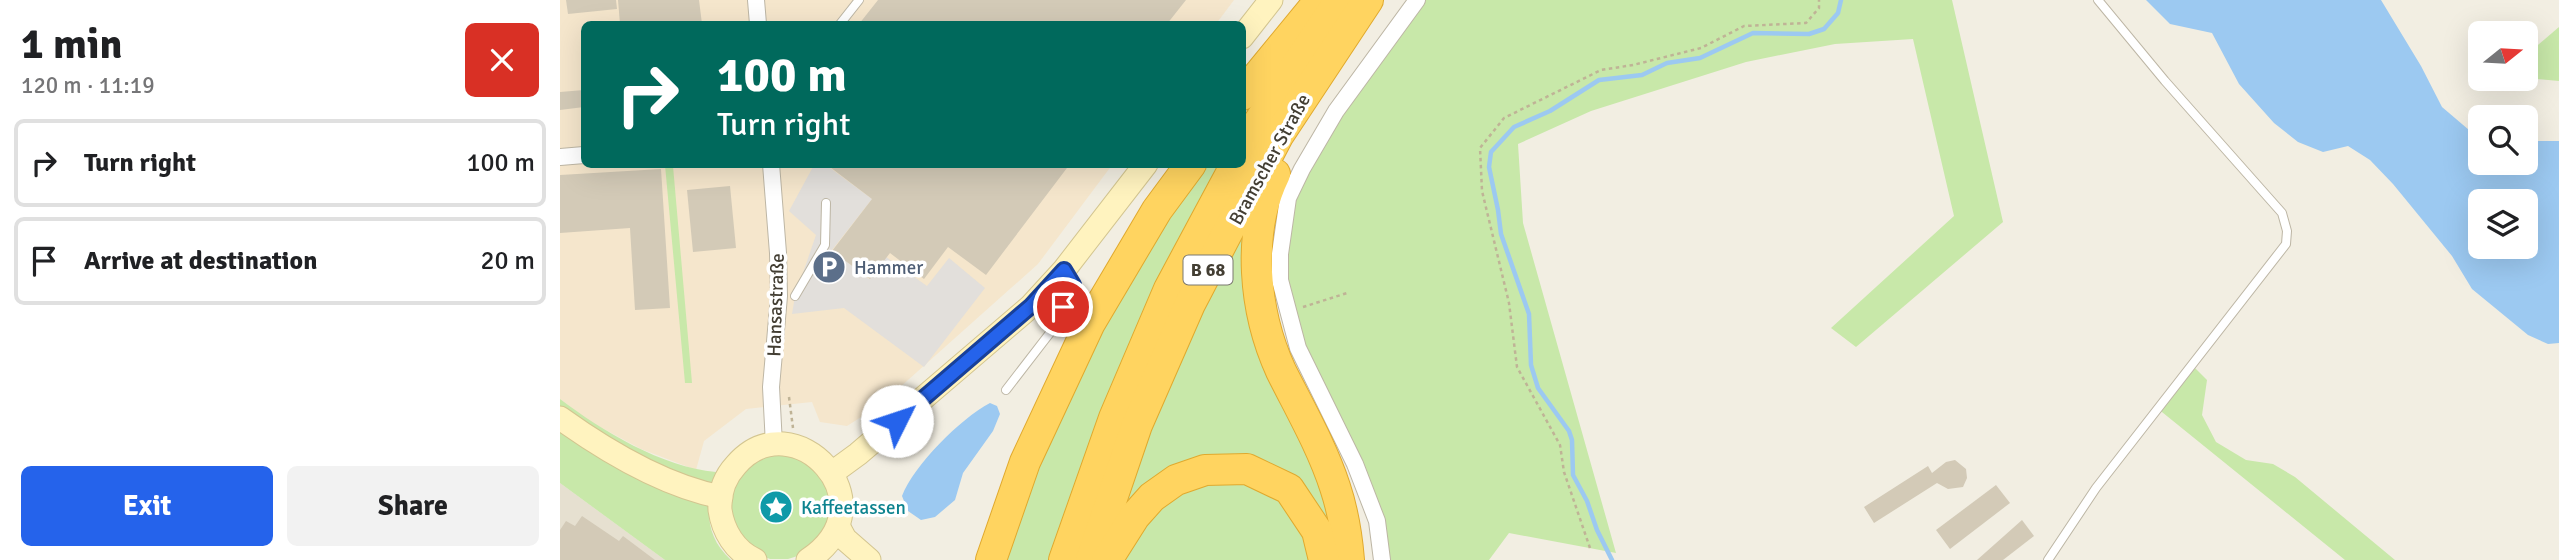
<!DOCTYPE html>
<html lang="en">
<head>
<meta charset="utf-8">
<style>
	:root { --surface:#fff; --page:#f2f2f2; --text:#202124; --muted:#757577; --line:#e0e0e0; --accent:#2563eb }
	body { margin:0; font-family:Signika,sans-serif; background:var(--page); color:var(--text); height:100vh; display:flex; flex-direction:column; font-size:26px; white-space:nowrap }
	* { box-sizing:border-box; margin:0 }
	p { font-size:23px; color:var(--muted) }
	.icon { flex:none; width:38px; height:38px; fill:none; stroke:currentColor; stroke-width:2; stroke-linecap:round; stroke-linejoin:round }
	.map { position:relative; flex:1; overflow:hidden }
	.sheet { display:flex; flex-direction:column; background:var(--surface); width:560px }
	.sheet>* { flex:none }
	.guide { position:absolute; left:21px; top:21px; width:665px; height:147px; border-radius:10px; box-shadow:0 7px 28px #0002; background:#00695c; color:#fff; overflow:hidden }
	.needle { width:46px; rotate:72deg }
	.buttons { position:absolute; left:1908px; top:21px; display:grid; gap:14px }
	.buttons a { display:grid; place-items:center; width:70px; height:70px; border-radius:10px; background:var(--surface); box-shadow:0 7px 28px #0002; font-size:35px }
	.pin { position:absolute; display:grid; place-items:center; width:60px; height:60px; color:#fff; margin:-30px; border:4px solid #fff; border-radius:50%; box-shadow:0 2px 7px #0007 }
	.me { position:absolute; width:77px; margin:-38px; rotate:49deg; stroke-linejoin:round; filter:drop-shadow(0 0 5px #0008) }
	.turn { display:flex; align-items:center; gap:24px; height:147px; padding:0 21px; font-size:32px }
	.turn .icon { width:91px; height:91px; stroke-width:2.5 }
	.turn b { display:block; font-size:49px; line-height:60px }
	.round { display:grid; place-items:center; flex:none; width:74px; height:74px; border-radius:10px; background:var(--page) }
	.summary { display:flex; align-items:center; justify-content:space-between; height:119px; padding:0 21px }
	h1 { font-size:42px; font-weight:800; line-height:52px }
	.action { display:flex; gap:14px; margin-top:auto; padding:14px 21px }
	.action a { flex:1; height:80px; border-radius:10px; background:var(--accent); color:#fff; font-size:28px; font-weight:800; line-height:80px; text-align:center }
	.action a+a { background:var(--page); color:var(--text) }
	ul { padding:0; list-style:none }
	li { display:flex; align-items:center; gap:21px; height:88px; margin:0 14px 10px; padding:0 7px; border:4px solid var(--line); border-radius:10px }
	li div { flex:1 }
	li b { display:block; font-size:26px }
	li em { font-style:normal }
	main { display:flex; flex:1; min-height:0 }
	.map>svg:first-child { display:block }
	.residential { fill:#e6e0d0 }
	.commercial { fill:#f5e6cc }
	.green { fill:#c8e8a9 }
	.parking { fill:#e2dfdb }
	.water { fill:#9cc9f1; fill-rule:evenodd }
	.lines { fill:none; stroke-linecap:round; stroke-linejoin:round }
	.stream { stroke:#9cc9f1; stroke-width:4.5 }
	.building { fill:#d3cab7 }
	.lane-casing { stroke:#bdb6a5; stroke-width:10 }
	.street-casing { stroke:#bdb6a5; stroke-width:18 }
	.secondary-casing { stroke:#d3c590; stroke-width:25 }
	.highway-casing { stroke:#e0a92e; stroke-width:32 }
	.path { stroke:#bfb396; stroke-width:2.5; stroke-dasharray:3.5 3.5; stroke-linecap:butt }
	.lane { stroke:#fff; stroke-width:8 }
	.street { stroke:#fff; stroke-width:16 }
	.secondary { stroke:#fff3bf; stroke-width:23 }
	.highway { stroke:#ffd460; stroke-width:30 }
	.route-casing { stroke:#184099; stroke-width:18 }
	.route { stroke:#2563eb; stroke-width:12 }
	.labels { text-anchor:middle; stroke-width:7; stroke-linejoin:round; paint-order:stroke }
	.shield { fill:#fff; stroke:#7b7870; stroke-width:2 }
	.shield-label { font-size:18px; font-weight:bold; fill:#433e33 }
	.street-label { font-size:19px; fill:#433e33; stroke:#fff }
	.service-label { font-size:19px; fill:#4e5e75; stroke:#fff; text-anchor:start }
	.culture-label { font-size:19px; fill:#0d838f; stroke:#fff; text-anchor:start }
</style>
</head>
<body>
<main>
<section class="sheet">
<div class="summary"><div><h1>1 min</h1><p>120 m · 11:19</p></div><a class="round" style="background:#d93025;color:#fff"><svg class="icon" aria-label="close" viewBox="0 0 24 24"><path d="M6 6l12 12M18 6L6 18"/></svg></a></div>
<ul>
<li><svg class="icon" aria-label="right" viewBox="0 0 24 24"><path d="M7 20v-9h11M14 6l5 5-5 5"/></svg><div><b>Turn right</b></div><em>100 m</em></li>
<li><svg class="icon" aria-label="arrive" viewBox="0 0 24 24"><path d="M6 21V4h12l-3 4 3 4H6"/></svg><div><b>Arrive at destination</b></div><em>20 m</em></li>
</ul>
<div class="action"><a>Exit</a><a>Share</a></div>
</section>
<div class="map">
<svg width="1999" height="560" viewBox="0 0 1999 560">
	<rect width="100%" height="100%" fill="#f2eee2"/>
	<path class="residential" d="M0,483L105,560H0Z"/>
	<path class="commercial" d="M0,0H674L656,24H24V164L552,165L478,264L320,405L287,426L260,422L252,402L186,409L144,441L136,470L81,449L29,421L0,399Z"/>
	<g class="green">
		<path d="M857,0H1392L1443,222L1296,347L1271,328L1394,216L1353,39L1275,44L1186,62L1031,111L958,144L963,223L1056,553L949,533L929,560H822L817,521L738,348L720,254L742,169Z"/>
		<path d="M1999,27V81L1965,78V56Z"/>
		<path d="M731,144L708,188L697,273L789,560H531L577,425Z"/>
		<path d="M105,165H119L113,166L132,383H125Z"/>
		<path d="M631,165H676L498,560H431L465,462Z"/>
		<path d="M1631,364L1647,380L1642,415L1656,442L1686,460L1713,464L1735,477L1835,560H1785L1597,408Z"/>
		<path d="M0,399C42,431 102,467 156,472C146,504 143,535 171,560H105L0,483Z"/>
		<path d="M232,454L267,478L272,523L244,554L228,559H210L192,552L171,526L168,492L175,479L198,457Z"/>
	</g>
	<path class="parking" d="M254,165H266L312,199L272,250L309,279L326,257L367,286L389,258L425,288L364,367L284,308L232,314L235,296L256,235L229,211Z"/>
	<g class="water">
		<path d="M1586,0H1821L1861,66L1882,107L1909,130L1920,134V163H1965V141H1999V343L1988,344L1968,335L1912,289L1892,256L1833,184L1810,160L1788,146L1763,152L1738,142L1714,123L1679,84L1652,33L1610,24ZM1920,201H1965V247H1920Z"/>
		<path d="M430,403L437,406L440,414L433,431L403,473L395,500L375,517L361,520L348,511L342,496C354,465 400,419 430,403Z"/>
	</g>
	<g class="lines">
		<path class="stream" d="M1052,560L1037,530L1027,501L1013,475L1012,440L1009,431L978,388L971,365L969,314L941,234L938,210L929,167L931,152L954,127L990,111L1039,80L1082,75L1107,63L1140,58L1193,33L1249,34L1264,29L1278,13L1281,0"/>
	</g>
	<g class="building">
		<path d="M6,0H56L57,9L8,14Z"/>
		<path d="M58,0H139L142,24H60Z"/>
		<path d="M318,0H626L607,24H299Z"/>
		<path d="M24,90V107L0,110V92Z"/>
		<path d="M266,164H510L426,275L388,247L364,279L330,253L310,279L272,251L312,199Z"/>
		<path d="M101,169L110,308L75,310L70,228L0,233V175Z"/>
		<path d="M170,186L176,248L133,252L127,190Z"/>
		<path d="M1395,460L1406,469L1407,478L1403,487L1388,489L1377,483L1314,523L1304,507L1368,466L1372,473L1386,462Z"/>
		<path d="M1436,485L1450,503L1390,549L1376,530Z"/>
		<path d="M22,516L59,541L63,536L95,560H0V530L6,521L15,526Z"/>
		<path d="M1462,520L1474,536L1443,560H1417Z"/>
	</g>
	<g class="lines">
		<defs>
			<g id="lane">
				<path d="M280,24L299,0"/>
				<path d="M235,296L265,245L266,203"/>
				<path d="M446,390L493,329L513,285L506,273"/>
				<path d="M1488,560L1536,488L1726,244L1727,231L1722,213L1605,81L1538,0"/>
			</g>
			<g id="street">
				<path d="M196,0L198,24"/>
				<path d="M0,157L24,155"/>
				<path d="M211,164L218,253L219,296L211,387L214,445"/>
				<path d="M822,560L817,521L795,464L738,348L720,280V254L728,198L742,169L776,111L857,0"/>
			</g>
			<g id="secondary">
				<path d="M682,37L711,0"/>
				<path d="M0,418C46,451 105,486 161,497"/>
				<path d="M272,473L298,454L471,306L504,270L586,164"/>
				<path d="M278,526L285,539L309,560"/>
				<path d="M195,560C175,551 163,531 160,510C159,493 165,477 176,465C233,399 334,503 248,560"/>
			</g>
			<g id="highway">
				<path d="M682,95L760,0"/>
				<path d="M682,152L698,123L780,0"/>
				<path d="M715,174C686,233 694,312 721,371C740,409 762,447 775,487C783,511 787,535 789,560"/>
				<path d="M431,560L465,462L530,323L597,210L631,164"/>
				<path d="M504,560L554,418L609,289L676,164"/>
				<path d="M531,560L577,425L630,304L718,136L808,0"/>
				<path d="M547,560L575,516L592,497L616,480L645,470L687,469L729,489L757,531L764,560"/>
			</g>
		</defs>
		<use href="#lane" class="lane-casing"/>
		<use href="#street" class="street-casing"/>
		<use href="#secondary" class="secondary-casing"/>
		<use href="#highway" class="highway-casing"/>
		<g class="path">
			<path d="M743,307L787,293"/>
			<path d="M229,397L233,428"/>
			<path d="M1030,548L1004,472L1000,445L957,367L949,303L922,191L920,148L944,118L1041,70L1073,65L1141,48L1184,26L1246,23L1259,8V0"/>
		</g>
		<use href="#lane" class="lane"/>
		<use href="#street" class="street"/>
		<use href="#secondary" class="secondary"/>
		<use href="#highway" class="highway"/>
	</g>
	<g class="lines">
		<defs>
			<path id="route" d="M337,421L471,306L504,270L513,285L503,307"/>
		</defs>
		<use href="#route" class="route-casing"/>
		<use href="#route" class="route"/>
	</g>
	<defs>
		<symbol id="parking-disc" viewBox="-11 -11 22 22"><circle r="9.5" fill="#5c6f8a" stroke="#fff"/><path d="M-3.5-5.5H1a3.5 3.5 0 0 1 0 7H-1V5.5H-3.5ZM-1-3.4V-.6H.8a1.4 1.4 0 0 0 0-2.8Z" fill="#fff"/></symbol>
		<symbol id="sight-disc" viewBox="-11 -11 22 22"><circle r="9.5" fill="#0f9aa8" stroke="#fff"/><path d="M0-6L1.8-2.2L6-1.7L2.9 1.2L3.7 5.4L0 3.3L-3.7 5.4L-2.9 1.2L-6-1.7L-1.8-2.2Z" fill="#fff"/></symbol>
	</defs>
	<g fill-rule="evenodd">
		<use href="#parking-disc" x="250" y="248" width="38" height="38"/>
		<use href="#sight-disc" x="197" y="488" width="38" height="38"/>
	</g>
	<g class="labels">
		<rect class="shield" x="623.5" y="255.5" width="49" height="29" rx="5"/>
		<g class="shield-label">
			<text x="648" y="276">B 68</text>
		</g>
		<g class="street-label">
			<text transform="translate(709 159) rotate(-61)" y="7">Bramscher Straße</text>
			<text transform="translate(215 305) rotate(-88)" y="7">Hansastraße</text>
		</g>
		<g class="service-label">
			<text x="294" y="274">Hammer</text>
		</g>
		<g class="culture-label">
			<text x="241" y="514">Kaffeetassen</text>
		</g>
	</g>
</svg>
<div class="buttons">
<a><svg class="needle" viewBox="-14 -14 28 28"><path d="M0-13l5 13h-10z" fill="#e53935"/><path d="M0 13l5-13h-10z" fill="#757577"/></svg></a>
<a><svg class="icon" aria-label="search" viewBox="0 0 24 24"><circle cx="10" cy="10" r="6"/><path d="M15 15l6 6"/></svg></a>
<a><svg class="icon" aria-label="layers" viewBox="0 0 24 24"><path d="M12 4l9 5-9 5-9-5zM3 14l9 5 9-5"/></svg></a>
</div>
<div class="pin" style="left:503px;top:307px;background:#d93025"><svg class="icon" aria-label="arrive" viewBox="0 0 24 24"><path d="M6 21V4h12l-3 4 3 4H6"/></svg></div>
<svg class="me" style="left:337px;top:421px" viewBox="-20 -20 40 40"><circle r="19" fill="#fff"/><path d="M0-13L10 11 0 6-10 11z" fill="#2563eb"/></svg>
<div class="guide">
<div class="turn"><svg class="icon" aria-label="right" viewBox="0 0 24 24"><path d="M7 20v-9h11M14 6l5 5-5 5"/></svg><div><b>100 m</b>Turn right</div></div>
</div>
</div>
</main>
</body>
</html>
